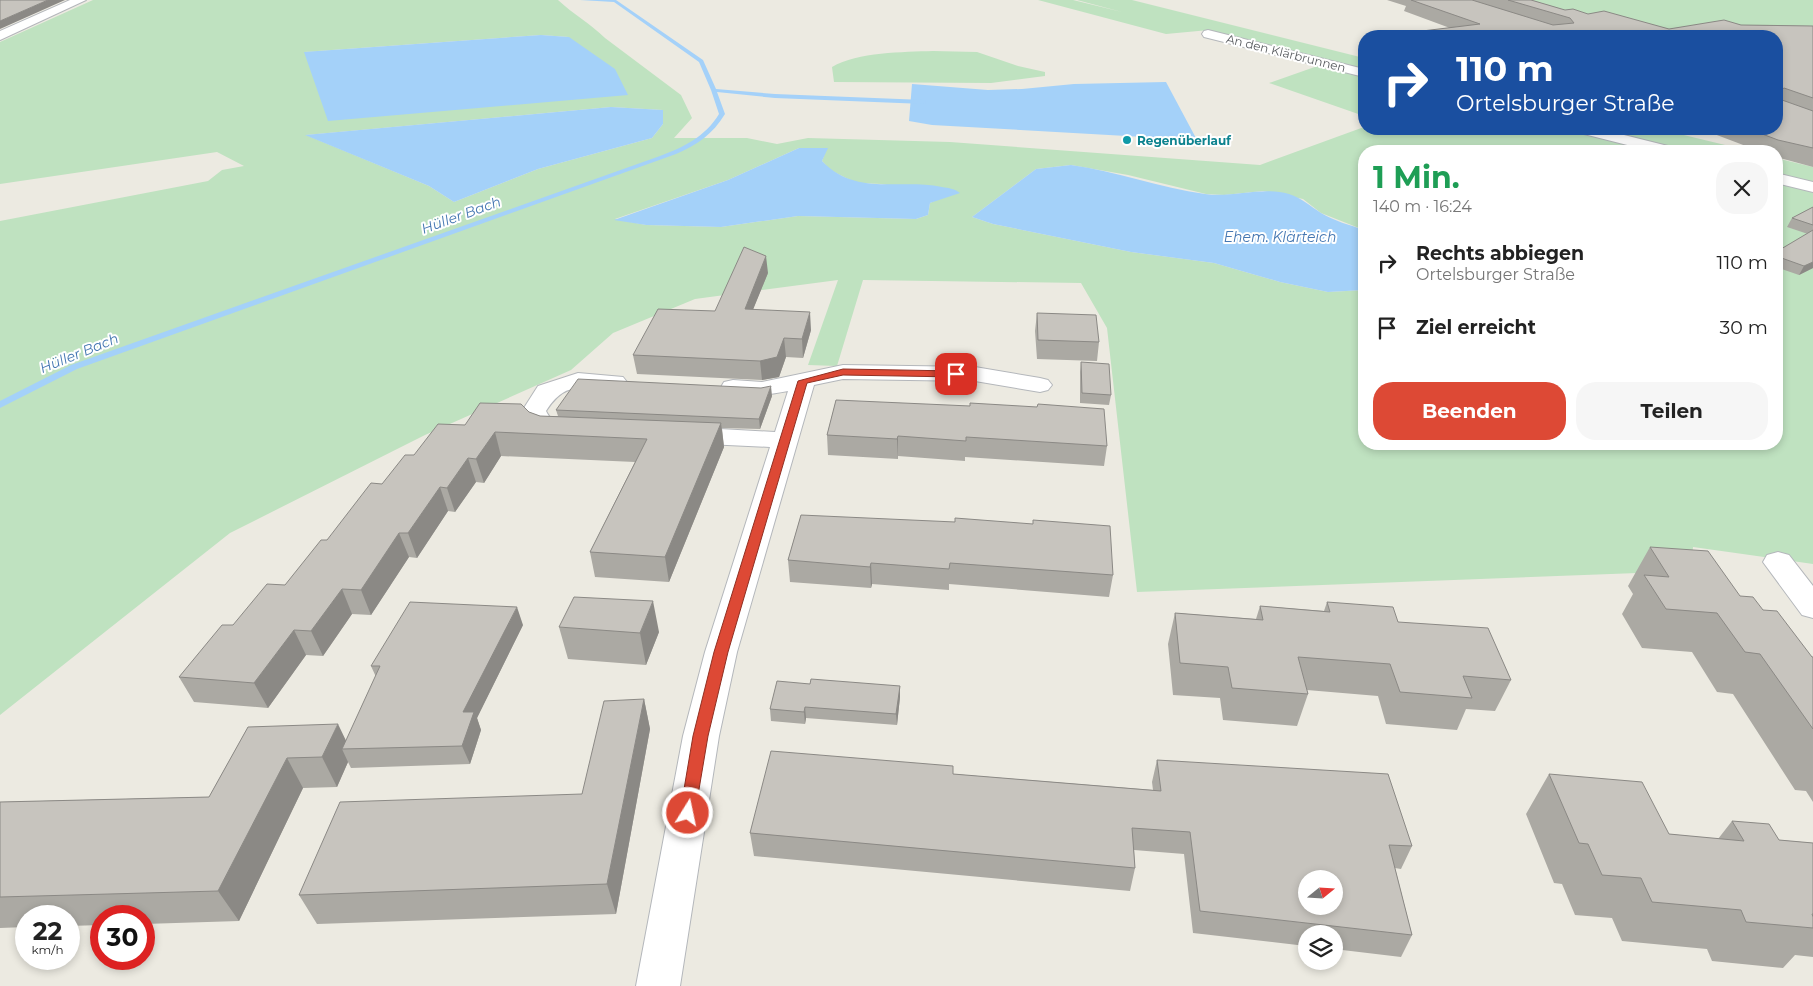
<!DOCTYPE html>
<html lang="de">
<meta charset="utf-8">
<style>
:root{--surface:#fff;--page:#f6f6f6;--text:#222;--muted:#767676;--accent:#dd4935}
body{margin:0;font-family:Montserrat,sans-serif;background:var(--page);color:var(--text);height:100vh;display:flex;flex-direction:column;font-size:19px;white-space:nowrap}
*{box-sizing:border-box;margin:0}
p{font-size:16px;color:var(--muted)}
.icon{flex:none;width:28px;height:28px;fill:none;stroke:currentColor;stroke-width:2;stroke-linecap:round;stroke-linejoin:round}
.map{position:relative;flex:1;overflow:hidden}
.sheet{position:absolute;left:1358px;top:145px;width:425px;height:305px;display:flex;flex-direction:column;background:var(--surface);border-radius:20px;box-shadow:0 2px 8px #0003}
.sheet>*{flex:none}
.banner{position:absolute;left:1358px;top:30px;width:425px;height:105px;border-radius:20px;box-shadow:0 2px 8px #0003;background:#1a4fa0;color:#fff;overflow:hidden}
.needle{width:32px;rotate:72deg}
.controls{position:absolute;left:1298px;top:870px;display:grid;gap:10px}
.controls a{display:grid;place-items:center;width:45px;height:45px;border-radius:50%;background:var(--surface);box-shadow:0 2px 8px #0003;font-size:25px}
.speed{position:absolute;left:15px;top:905px;display:flex;gap:10px;font-size:25px;font-weight:700;text-align:center}
.speed>*{display:grid;place-content:center;width:65px;height:65px;border-radius:50%;background:var(--surface);box-shadow:0 2px 8px #0003;line-height:1}
.speed small{font-size:12px;font-weight:400}
.speed .limit{border:8px solid #d22;background:#fff;color:#111}
.pin{position:absolute;display:grid;place-items:center;width:42px;height:42px;color:#fff;margin:-21px;border-radius:10px;box-shadow:0 2px 8px #0006}
.me{position:absolute;width:55px;margin:-28px;rotate:10deg;stroke-linejoin:round;filter:drop-shadow(0 0 4px #0008)}
.turn{display:flex;align-items:center;gap:18px;height:105px;padding:0 15px;font-size:22px}
.turn .icon{width:65px;height:65px;stroke-width:2.5}
.turn b{display:block;font-size:35px;line-height:42px}
.round{display:grid;place-items:center;flex:none;width:52px;height:52px;border-radius:20px;background:var(--page)}
.summary{display:flex;align-items:center;justify-content:space-between;height:85px;padding:0 15px}
h1{font-size:30px;font-weight:700;line-height:38px;color:#1e9e55}
.primary-button{display:flex;gap:10px;margin-top:auto;padding:10px 15px}
.primary-button a{flex:1;height:58px;border-radius:20px;background:var(--accent);color:#fff;font-size:20px;font-weight:700;line-height:58px;text-align:center}
.primary-button a+a{background:var(--page);color:var(--text)}
ul{padding:0;list-style:none}
li{display:flex;align-items:center;gap:15px;height:65px;padding:0 15px}
li div{flex:1}
li b{display:block;font-size:19px}
li em{font-style:normal}
.map>svg:first-child{display:block}
.green{fill:#bfe2c0;fill-rule:evenodd}
.water{fill:#a4d1f9}
.lines{fill:none;stroke-linecap:round;stroke-linejoin:round}
.stream{fill:#a4d1f9;fill-rule:evenodd}
.street-casing{stroke:#b4b7bb;stroke-width:2}
.street{fill:#fff;fill-rule:evenodd}
.wall{fill:#aba9a3}
.shaded-wall{fill:#8b8985}
.building{fill:#c7c4be;stroke:#8b8985;fill-rule:evenodd}
.route{fill:#dd4935;stroke:#902f22}
.culture-dot{fill:#0f9aa8;stroke:#fff;stroke-width:2}
.labels{text-anchor:middle;dominant-baseline:central;stroke-width:4;stroke-linejoin:round;paint-order:stroke}
.far-street-label{font-size:12px;fill:#5a5d61;stroke:#fff}
.far-culture-label{font-size:12px;font-weight:bold;fill:#0d838f;stroke:#fff;text-anchor:start}
.far-water-label{font-size:14px;font-style:italic;fill:#4577b2;stroke:#fff}
</style>
<div class="map">
<svg width="1813" height="986" viewBox="0 0 1813 986">
<rect width="100%" height="100%" fill="#eceae1"/>
<path class="green" d="M93,0H558C573,14 591,24 605,38L681,95L692,118L674,138H747L777,144L808,138L950,142L1260,165L1364,127L1659,129L1750,151H1364V230L1321,213L1303,199L1263,191L1224,195L1206,194L1128,175L1071,165L1036,169L972,217L993,224L1131,252L1214,263L1280,282L1328,292L1364,290V444H1776V158L1813,167V564L1693,547L1691,571L1137,592L1107,328L1081,283L863,280L837,366L808,365L838,280L695,299L613,333L571,370L425,435L230,533L0,715V221L208,181L222,170L244,166L217,152L0,184V42ZM541,35L569,37L304,52ZM611,107L663,110V124L652,138L538,169L454,202L429,186L306,135ZM799,148H827L822,161L830,170L856,183L882,184L943,197L930,203L928,215L916,219L798,216L721,227L646,225L615,219L728,180Z
M1038,0H1073L1122,12L1077,0H1132L1364,58V70L1209,30L1166,34Z
M1461,0H1813V44L1776,36H1633Z
M933,51L977,52L1018,66L1045,72V76L991,83L834,82L832,67C858,52 903,52 933,51Z
M1326,63L1364,73V116L1269,83Z"/>
<path class="water" d="M541,35L569,37L615,69L628,95L328,121L304,52Z
M1166,82L1197,140L932,125L909,121L912,84L988,90L1022,89L1074,84Z
M611,107L663,110V124L652,138L538,169L454,202L429,186L305,135Z
M799,148H828L822,161C856,197 900,178 942,187C949,188 955,189 960,193L930,203L928,215L916,219L798,216L721,227L646,225L614,220L728,180Z
M1071,165C1116,171 1160,188 1205,194C1233,198 1261,186 1289,194C1302,198 1310,206 1321,213C1334,221 1350,225 1364,230V290L1328,292L1280,282L1214,263L1131,252L993,224L972,217L1036,169Z"/>
<g class="lines">
<path class="stream" d="M580,0H616L703,60L716,89L775,94L924,100L927,102L924,104L775,98L717,92L725,114C713,134 697,145 676,154L77,369L0,408V401L71,365L660,156C684,147 705,137 719,114L711,90L699,62L614,2Z"/>
<g class="street-casing">
<path id="street" d="M70,0H86L0,40V31Z
M1208,30L1364,69V77L1204,37L1202,34L1204,31Z
M1574,129H1600L1676,148L1678,151H1651L1576,132Z
M1776,173L1813,182V192L1776,183Z
M843,365L975,367L1040,378L1048,380L1052,385L1048,390L1040,392L975,381L843,379L814,385L737,652L719,736L680,986H636L683,736L705,652L770,447L685,443L676,440L672,435L676,430L685,427L775,432L788,391C766,395 746,398 724,392L721,387L724,382L733,380L762,382Z
M578,373L623,377L627,382L623,387C590,395 570,373 546,411C552,424 560,421 573,425L577,430L573,435L553,437L533,430L522,411L538,386Z
M1778,552L1789,555L1813,586V618L1802,615L1763,562L1767,555Z"/>
</g>
<use href="#street" class="street"/>
</g>
<path class="wall" d="M1387,0H1531L1565,10L1669,29L1741,25L1813,26V167L1776,157V151H1759L1701,129H1776V36H1412L1414,32L1450,28L1404,11L1406,6Z
M1813,207V268L1799,275L1776,267V252L1808,234L1787,227L1792,218Z
M768,273L753,309L811,330L803,358L786,357L779,377L762,380L637,374L633,355L715,311Z
M1037,313L1099,342L1097,361L1037,359L1035,331Z
M1081,362L1111,395L1109,405L1080,403V372Z
M772,396L760,429L722,428L724,447L669,582L595,577L590,552L635,462L501,456L484,483L476,482L455,512L448,511L417,558L409,557L371,615L352,614L323,656L306,655L268,708L194,702L179,677L233,625L285,585L327,540L382,484L414,455L465,425L529,412L540,416H558L556,410Z
M836,400L1107,446L1104,466L965,457V461L898,456V459L828,455L827,435Z
M801,515L1113,575L1109,597L949,584V590L872,584L871,588L790,582L788,560Z
M1650,547L1740,596L1763,610L1812,657H1813V802L1806,791L1795,790L1733,694L1717,692L1692,652L1642,648L1622,614L1633,594L1628,586Z
M1327,602L1398,622L1511,680L1495,711L1466,709L1457,730L1386,724L1378,696L1307,690L1308,694L1297,726L1223,720L1220,698L1173,695L1168,644L1175,613L1256,619L1260,606L1324,611Z
M523,625L477,718L481,730L470,764L351,768L348,762L337,787L303,788L239,921L144,924V916H101V925L69,926V916H26V927L0,928V802L209,797L248,727L346,741L376,677L371,666Z
M559,627L659,632L646,665L568,659Z
M810,684L900,686V697L897,725L806,718L805,724L771,721L770,709Z
M644,699L650,729L616,914L317,924L299,895L582,794Z
M1157,760L1412,846L1401,869L1395,868L1412,935L1401,957L1334,949V934H1306V946L1193,933L1184,854L1134,850L1135,868L1130,891L754,856L750,833L953,774L1153,790L1152,782Z
M1549,774L1669,834L1718,839L1732,821L1779,840L1813,843V957L1795,955L1783,968L1712,961L1707,949L1622,941L1612,918L1575,915L1562,884L1554,883L1526,814Z"/>
<path class="shaded-wall" d="M48,0H65L0,29V21Z
M766,256L768,273L746,327L745,309Z
M1813,262V268L1799,275L1804,266Z
M810,312L811,330L803,358L802,339Z
M784,338L786,357L779,377L762,380L760,361Z
M771,386L772,396L760,429L759,419Z
M721,423L724,447L669,582L665,557Z
M495,432L501,456L484,483L476,459Z
M898,436V459L897,439Z
M468,458L476,482L455,512L447,488Z
M440,487L448,511L417,558L408,533Z
M399,533L409,557L371,615L361,590Z
M871,563L872,584L871,588L870,567Z
M342,589L352,614L323,656L311,631Z
M653,601L659,632L646,665L640,633Z
M517,607L523,625L477,718L481,730L470,764L462,746L463,712Z
M294,630L306,655L268,708L254,683Z
M900,686V697L897,725L896,714Z
M644,699L650,729L616,914L607,884Z
M805,707L806,718L805,724L804,712Z
M338,724L350,749H342L348,762L337,787L322,757Z
M287,758L303,788L239,921L218,891Z"/>
<path class="building" d="M0,0H48L0,21Z
M1411,0H1472L1553,25L1574,23L1570,18L1508,0H1531L1565,10L1573,9L1588,14L1604,11L1669,29L1724,20L1741,25L1813,26V98L1784,88L1781,90L1782,100L1813,111V148L1778,140L1749,129H1776V36H1424L1414,32L1480,24Z
M1813,207V225L1792,218Z
M1813,230V262L1804,266L1776,256V252Z
M744,247L766,256L745,309L810,312L802,339L784,338L777,357L760,361L633,355L658,309L715,311Z
M1037,313L1096,315L1099,342L1038,340Z
M1081,362L1109,364L1111,395L1082,393Z
M578,379L761,388L771,386L759,419L556,410Z
M836,400L970,406V403L1037,407L1038,404L1104,409L1107,446L966,437V441L898,436L897,439L827,435Z
M480,403L521,404L529,412L540,416L721,423L665,557L590,552L647,439L495,432L476,459L468,458L447,488L440,487L408,533H399L361,590L342,589L311,631L294,630L254,683L179,677L222,625H233L267,584L285,585L321,540H327L371,483L382,484L405,455H414L438,424L465,425Z
M801,515L955,522V518L1033,524V520L1110,526L1113,575L950,563L949,569L871,563L870,567L788,560Z
M1650,547L1708,551L1740,596L1753,597L1763,610L1777,611L1812,657H1813V729L1760,654L1745,652L1717,613L1666,609L1644,575L1669,577Z
M574,597L653,601L640,633L559,627Z
M410,602L517,607L463,712H474L462,746L342,749L380,666H371Z
M1327,602L1393,607L1398,622L1488,628L1511,680L1463,676L1472,698L1400,692L1390,664L1298,657L1308,694L1232,688L1228,667L1180,663L1175,613L1263,620L1260,606L1330,612Z
M811,679L900,686L896,714L805,707L804,712L770,709L777,681L810,684Z
M644,699L607,884L299,895L340,802L582,794L604,701Z
M338,724L322,757L287,758L218,891L0,897V802L209,797L248,727Z
M771,751L953,766V774L1161,791L1157,760L1388,774L1412,846L1389,845L1412,935L1200,911L1190,832L1132,828L1135,868L750,833ZM1306,879H1334V906H1306Z
M1549,774L1642,782L1669,834L1744,841L1732,821L1769,824L1779,840L1813,843V914H1812L1813,917V928L1746,922L1741,910L1652,902L1641,878L1602,875L1588,844L1579,843Z"/>
<path class="route" d="M843,369L956,371L961,374L956,377L843,375L807,383L728,652L708,736L695,813L693,818L688,820L682,818L680,813L693,736L714,652L798,381Z"/>
<circle class="culture-dot" cx="1127" cy="140" r="5"/>
<g class="labels">
<g class="far-street-label">
<text transform="translate(1286 53) rotate(14)">An den Klärbrunnen</text>
</g>
<g class="far-culture-label">
<text x="1137" y="140">Regenüberlauf</text>
</g>
<g class="far-water-label">
<text transform="translate(461 215) rotate(-20)">Hüller Bach</text>
<text x="1280" y="237">Ehem. Klärteich</text>
<text transform="translate(79 353) rotate(-22)">Hüller Bach</text>
</g>
</g>
</svg>
<div class="controls">
<a><svg class="needle" viewBox="-14 -14 28 28"><path d="M0-13l5 13h-10z" fill="#e53935"/><path d="M0 13l5-13h-10z" fill="#767676"/></svg></a>
<a><svg class="icon" aria-label="layers" viewBox="0 0 24 24"><path d="M12 4l9 5-9 5-9-5zM3 14l9 5 9-5"/></svg></a>
</div>
<div class="speed"><div>22<small>km/h</small></div><div class="limit">30</div></div>
<div class="pin" style="left:956px;top:374px;background:#d93025"><svg class="icon" aria-label="arrive" viewBox="0 0 24 24"><path d="M6 21V4h12l-3 4 3 4H6"/></svg></div>
<svg class="me" style="left:688px;top:813px" viewBox="-20 -20 40 40"><circle r="17" fill="#dd4935" stroke="#fff" stroke-width="3"/><path d="M0-11L8 9 0 5-8 9z" fill="#fff"/></svg>
<div class="banner">
<div class="turn"><svg class="icon" aria-label="right" viewBox="0 0 24 24"><path d="M7 20v-9h11M14 6l5 5-5 5"/></svg><div><b>110 m</b>Ortelsburger Straße</div></div>
</div>
<section class="sheet">
<div class="summary"><div><h1>1 Min.</h1><p>140 m · 16:24</p></div><a class="round"><svg class="icon" aria-label="close" viewBox="0 0 24 24"><path d="M6 6l12 12M18 6L6 18"/></svg></a></div>
<ul>
<li><svg class="icon" aria-label="right" viewBox="0 0 24 24"><path d="M7 20v-9h11M14 6l5 5-5 5"/></svg><div><b>Rechts abbiegen</b><p>Ortelsburger Straße</p></div><em>110 m</em></li>
<li><svg class="icon" aria-label="arrive" viewBox="0 0 24 24"><path d="M6 21V4h12l-3 4 3 4H6"/></svg><div><b>Ziel erreicht</b></div><em>30 m</em></li>
</ul>
<div class="primary-button"><a>Beenden</a><a>Teilen</a></div>
</section>
</div>
